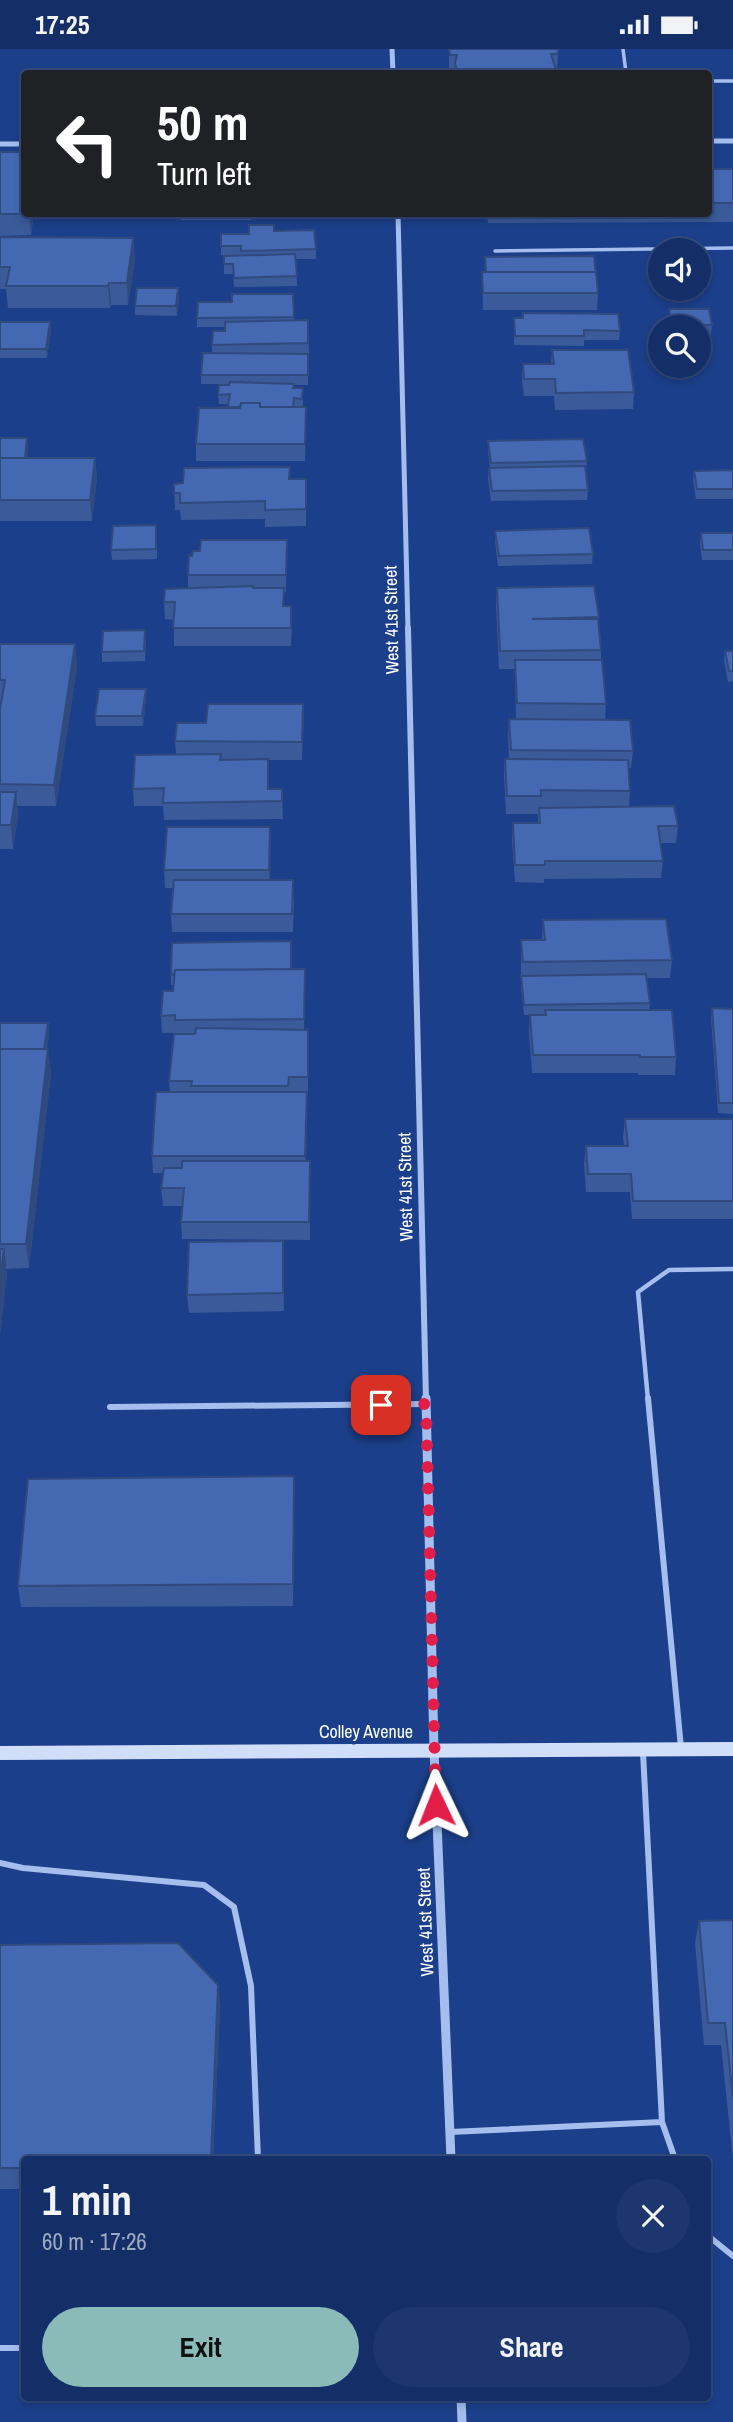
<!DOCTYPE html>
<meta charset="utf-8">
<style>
:root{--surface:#142f68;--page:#1d376e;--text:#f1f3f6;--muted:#9da9c0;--line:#334a7c;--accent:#8bbbb9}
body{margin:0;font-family:"Archivo Narrow",sans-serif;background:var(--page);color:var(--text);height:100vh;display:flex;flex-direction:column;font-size:26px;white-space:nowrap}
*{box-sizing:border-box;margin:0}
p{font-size:23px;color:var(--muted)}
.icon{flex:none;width:38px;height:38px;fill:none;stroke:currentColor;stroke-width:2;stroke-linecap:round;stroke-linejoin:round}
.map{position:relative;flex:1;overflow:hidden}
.drawer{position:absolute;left:21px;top:2107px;width:690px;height:245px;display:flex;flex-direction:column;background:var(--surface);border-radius:7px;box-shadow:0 4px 10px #0003,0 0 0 2px var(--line)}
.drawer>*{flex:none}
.top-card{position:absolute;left:21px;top:21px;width:691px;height:147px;border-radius:7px;box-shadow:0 4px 10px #0003,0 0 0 2px var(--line);background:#202124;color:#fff;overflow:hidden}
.tools{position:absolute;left:648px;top:189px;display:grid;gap:14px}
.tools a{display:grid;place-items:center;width:63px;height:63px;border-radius:50%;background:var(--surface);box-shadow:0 4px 10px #0003,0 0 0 2px var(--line);font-size:35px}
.pin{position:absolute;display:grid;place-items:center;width:60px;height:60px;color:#fff;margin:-30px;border-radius:14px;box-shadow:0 4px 10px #0006}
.me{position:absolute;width:77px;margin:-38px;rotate:358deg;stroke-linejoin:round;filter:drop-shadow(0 0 5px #0008)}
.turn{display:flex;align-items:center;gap:24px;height:147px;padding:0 21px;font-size:32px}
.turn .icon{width:91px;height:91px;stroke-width:2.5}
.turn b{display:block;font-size:49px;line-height:60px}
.round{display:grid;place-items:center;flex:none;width:74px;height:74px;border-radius:37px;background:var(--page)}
.head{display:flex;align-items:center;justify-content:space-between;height:119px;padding:0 21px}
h1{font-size:42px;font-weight:700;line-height:52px}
.action{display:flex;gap:14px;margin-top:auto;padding:14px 21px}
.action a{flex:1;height:80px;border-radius:42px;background:var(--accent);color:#111;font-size:28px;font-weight:700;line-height:80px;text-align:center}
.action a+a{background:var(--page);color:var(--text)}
.status{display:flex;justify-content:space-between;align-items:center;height:49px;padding:0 35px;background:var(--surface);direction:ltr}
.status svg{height:19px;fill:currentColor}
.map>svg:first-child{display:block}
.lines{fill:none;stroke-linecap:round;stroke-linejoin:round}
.service-far2{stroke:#a5beed;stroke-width:3.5}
.service-far1{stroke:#a5beed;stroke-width:4.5}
.service{stroke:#a5beed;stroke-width:6}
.minor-far2{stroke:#a5beed;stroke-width:5}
.minor-far1{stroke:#a5beed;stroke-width:6}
.minor{stroke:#a5beed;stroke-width:9}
.secondary{fill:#d1def9;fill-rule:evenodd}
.wall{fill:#3a5a99}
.shaded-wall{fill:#304a7d}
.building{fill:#4469b2;stroke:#304a7d;stroke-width:2}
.route{stroke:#e11d48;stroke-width:12;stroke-dasharray:0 21.6}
.labels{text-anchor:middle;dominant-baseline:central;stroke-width:7;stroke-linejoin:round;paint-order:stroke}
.street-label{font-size:18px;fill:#fff;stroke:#1b3f8a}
</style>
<div class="status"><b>17:25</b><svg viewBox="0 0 49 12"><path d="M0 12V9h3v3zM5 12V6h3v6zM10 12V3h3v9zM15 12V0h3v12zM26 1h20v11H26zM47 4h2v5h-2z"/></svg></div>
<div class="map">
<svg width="733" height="2373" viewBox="0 0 733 2373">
<rect width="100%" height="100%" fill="#1b3f8a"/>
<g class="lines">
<path class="service-far2" d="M623,0L626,24
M709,32H733
M495,202L733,199"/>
<path class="service-far1" d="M648,1351L638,1243L669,1221L733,1220"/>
<path class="service" d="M648,1349L681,1699
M110,1358L426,1355
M0,1814L23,1819L204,1836L234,1858L251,1937L258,2110
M662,2073L675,2110
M450,2083L662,2073L643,1703
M707,2186L733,2207
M0,2299H24"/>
<path class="minor-far2" d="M392,0L393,24
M709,92H733
M0,95H24
M398,164L408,581"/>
<path class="minor-far1" d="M408,579L426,1351"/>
<path class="minor" d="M426,1349L434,1701L451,2110
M461,2348L462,2373"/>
<path class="secondary" d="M733,1693V1707L0,1711V1697Z"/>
</g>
<path class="wall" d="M448,0H558L557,24H449V1Z
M0,103L34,164L31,186L0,187Z
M709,120H733V173L488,174L487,164H709Z
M181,164H251V171H181Z
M274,182L316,200V210H296L297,237L234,238L233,225H224V207L241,206H221V197L249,185Z
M0,188L133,189L135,211L128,256H111L110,259H8L6,240H0Z
M485,208L596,229L598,244L597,261H483L482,223H485Z
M293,245L294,272L308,271L309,304L253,305H308V336H294V339L303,349V358L306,374L305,412H196V395L228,359V355H219L218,346L230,335H201V326L212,304V296L225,282V278H197V269L232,253Z
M179,248L177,267L135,266V257Z
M669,260L712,276L711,286H698V278H670L669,269Z
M514,269L620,282L619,291H584V297L514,296Z
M0,273H50L51,282L47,309H0Z
M552,301L634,343L633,360L555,361L554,347H524L522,331L523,315H551Z
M0,389L28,398L27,409H95L97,430L92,472H0Z
M488,392L587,412L586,422H585L588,441L587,451L491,452L488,429L489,419H490L488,402Z
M733,421V450H696L693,431L694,422Z
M290,430H306V477L265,478V470L181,471L180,461H175L174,435Z
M495,482L593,505L592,515L498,517L495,492Z
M701,484H733V511H702L700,494Z
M157,486V510L112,511L111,501Z
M287,491L286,543H284V557L292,575L291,597H174V571L165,570L164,553L188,539V526L192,507L200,502Z
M497,539L599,568V578L601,601V611L606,655L605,671L633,702L631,719H628L630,742L629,758L678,777L676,794H660L663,812L661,829L544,830V834L515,833L512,791L513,774H538V765H506L504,727L505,710H509L508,688L509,670H516L515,620H499L496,557Z
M146,591L145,612L102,613V603Z
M0,595H75L77,617L56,757H17L18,767L13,800H0V660L1,653H0Z
M725,602H733V632L728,633L724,612Z
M146,650L143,677H96L95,667Z
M303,655L302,711H268L269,740H282L283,770L164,771L163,757H134L133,740L176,705L175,692L206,674Z
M270,778V831L294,849L293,883H172L171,865L173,839H165L164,821Z
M543,871L672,911L670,929H646L650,954L649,961L676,1008L675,1026H638V1024H532L529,984L530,966H524L521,938V891H542Z
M291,920L305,938L304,981H308V1046H307L306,1112H310V1191L182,1190L181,1173L183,1157H163L161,1139L163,1124H153L152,1107L170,1043L169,1032L175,984H162L161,967L173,942L174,936H171V926Z
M712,959L733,960V1065L718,1064L711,969Z
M0,974H48L49,984L47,1000L51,1024L29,1219L6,1220L7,1224L0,1286Z
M625,1070H733V1170H632L630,1143H586L584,1115L586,1097H624L623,1088Z
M283,1192L284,1262L189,1264L187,1246Z
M294,1427L293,1557L21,1558L18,1537Z
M733,1871V2111L721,1996H704L695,1894L699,1872Z
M0,1896L218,1936L220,1958L213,2110H24V2140H0Z"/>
<path class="shaded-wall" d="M29,164H34L31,186Z
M133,189L135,211L128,256L127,234Z
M109,234L111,256L110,259L108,237Z
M178,239L179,248L177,267L176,257Z
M50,273L51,282L47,309L46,300Z
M27,389L28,398L26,426L25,417Z
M95,409L97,430L92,472L90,451Z
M75,595L77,617L56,757L54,736Z
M146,640V650L143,677L142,667Z
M303,655L304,673L302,711V693Z
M16,743L18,767L13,800L11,776Z
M270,778L271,795L270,839L269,821Z
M48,974L49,984L45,1015L44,1005Z
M48,1000L51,1024L29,1219L26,1195Z
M307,1043V1061L306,1125L305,1107Z
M4,1200L7,1224L0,1286V1231Z
M218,1936L220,1958L213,2110H211Z"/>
<path class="building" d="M449,0H558V5H551L556,21H553V24H457L455,14L457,6H450Z
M0,103H24V164L29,165H0Z
M709,120H733V154H709Z
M249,176H274V182L314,181L316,200L241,202V197H221V185H249Z
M0,188L133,189L127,234H109L108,237H6L10,218H0Z
M295,205L297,227L234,229L233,215H224V207Z
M594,207L596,226V223H486L485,208Z
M482,223H596L598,244H483Z
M137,239H178L176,257H135Z
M232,245H293L294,268L197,269L198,253H232Z
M669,260H709L712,276H672Z
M523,264L618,265L620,282L584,281V287H515L514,269H523Z
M308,271V294L212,296L213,282H225V273Z
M0,273H50L46,300H0Z
M552,301H628L634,343L556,344L555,330H524L523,315H554Z
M203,304L308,305V326H201Z
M230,333L294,335L293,339H303L302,350L294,349L293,358H260V354H241L240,358H228L230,345L218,346L219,336H229Z
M241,354H260V358H306L305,395H196L199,359H240Z
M0,389H27L25,409H0Z
M583,390L587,412L491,414L488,392Z
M0,409H95L90,451H0Z
M585,417L588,441L492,442L489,419Z
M290,418L289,430H306V460L265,461V452L180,454V444H174V435L183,434L184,419Z
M733,421V440H697L694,422Z
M156,476V500L111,501L113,477Z
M589,479L593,505L499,507L495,482Z
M701,484H733V501H703Z
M201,491H287L286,526H188L189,506L192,507L193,502H200Z
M253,537V539H284L283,557H291V579H173L175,553H164L165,540Z
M594,537L599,568L532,570H598L601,601L500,602L497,539Z
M145,581L144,602L102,603L103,582Z
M0,595H75L54,736L0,735V660L5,631H0Z
M725,602H733V622H729Z
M515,611H602L606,655L517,654Z
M99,640H146L142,667H95Z
M208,655H303L302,693L175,692L177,674H206Z
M509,670L630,671L633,702L511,701Z
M221,705L220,711L268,710V740H282V752L163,754L164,739L133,740L135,706Z
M505,710L628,711L630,742L541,741V747H507Z
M0,743H16L11,776H0Z
M674,757L678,777H658L663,812H545V816H515L513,774H540L539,759Z
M167,778H270L269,821H164Z
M174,831H293L292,865H171Z
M666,870L672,911L523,913L521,891H545L543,871Z
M291,892V920L175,921L174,925L171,926L172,894Z
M305,920L304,970L175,971V966L161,967L163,942H173L175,921Z
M646,925L650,954L524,956L521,927Z
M712,959L733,960V1054H719Z
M545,961H672L676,1008H640V1006H533L530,966H546Z
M0,974H48L44,1000H0Z
M196,979L308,981V1028H289L288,1037H191L192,1032H169L174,985H195Z
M0,1000H48L26,1195H0Z
M156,1043H307L305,1107H152Z
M625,1070H733V1152H633L631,1125H588L586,1097H628Z
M182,1112H310L309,1173H181L184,1139H161L164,1119H182Z
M283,1192V1244L187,1246L189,1193Z
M0,1200H4L0,1231Z
M294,1427L293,1535L18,1537L28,1430Z
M733,1871V2050L725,1974H708L699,1872Z
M178,1894L218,1936L211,2110H24V2119H0V1896Z"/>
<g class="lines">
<path class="route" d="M381,1356L426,1355L436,1756"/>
</g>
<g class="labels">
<g class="street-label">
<text transform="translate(391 571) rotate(-91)">West 41st Street</text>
<text transform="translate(405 1138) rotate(-91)">West 41st Street</text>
<text x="366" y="1682">Colley Avenue</text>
<text transform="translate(425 1873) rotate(-92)">West 41st Street</text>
</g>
</g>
</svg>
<div class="tools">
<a><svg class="icon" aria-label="sound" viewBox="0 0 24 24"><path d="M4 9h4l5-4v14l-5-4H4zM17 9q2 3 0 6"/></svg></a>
<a><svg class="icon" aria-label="search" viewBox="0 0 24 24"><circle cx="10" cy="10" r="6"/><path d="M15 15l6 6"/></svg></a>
</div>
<div class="pin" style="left:381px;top:1356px;background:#d93025"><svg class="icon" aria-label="arrive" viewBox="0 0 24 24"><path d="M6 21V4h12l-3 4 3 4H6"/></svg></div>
<svg class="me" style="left:436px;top:1756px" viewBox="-20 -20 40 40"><path d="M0-17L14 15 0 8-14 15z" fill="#e11d48" stroke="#fff" stroke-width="4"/></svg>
<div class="top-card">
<div class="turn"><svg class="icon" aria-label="left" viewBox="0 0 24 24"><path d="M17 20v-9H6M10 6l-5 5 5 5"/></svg><div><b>50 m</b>Turn left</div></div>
</div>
<section class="drawer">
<div class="head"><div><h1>1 min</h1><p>60 m · 17:26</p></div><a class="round"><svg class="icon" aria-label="close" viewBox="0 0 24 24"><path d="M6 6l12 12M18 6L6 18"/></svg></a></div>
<div class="action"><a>Exit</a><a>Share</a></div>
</section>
</div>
